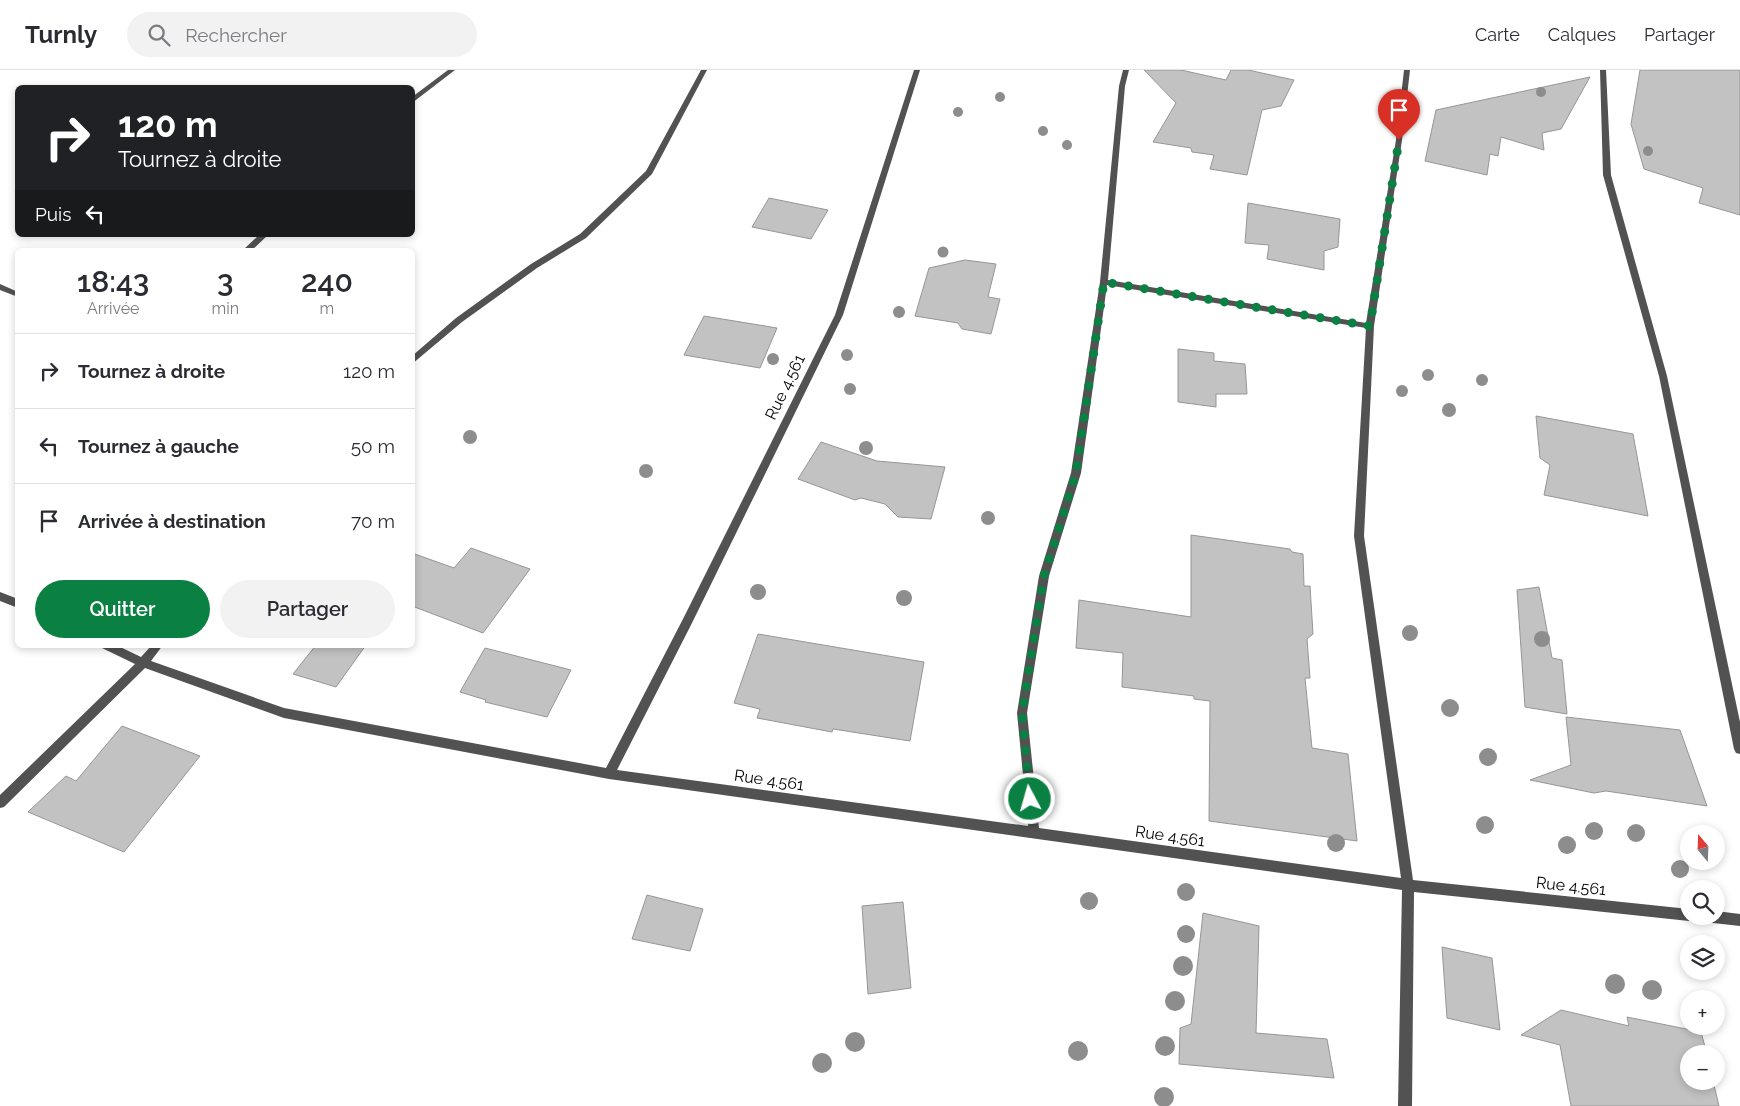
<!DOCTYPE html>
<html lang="fr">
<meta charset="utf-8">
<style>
:root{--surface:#fff;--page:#f2f2f3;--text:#2b2b33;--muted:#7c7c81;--line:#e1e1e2;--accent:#0b8043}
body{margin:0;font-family:Raleway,sans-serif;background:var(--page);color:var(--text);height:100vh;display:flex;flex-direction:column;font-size:19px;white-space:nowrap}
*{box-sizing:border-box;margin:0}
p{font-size:16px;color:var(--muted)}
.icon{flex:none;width:28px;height:28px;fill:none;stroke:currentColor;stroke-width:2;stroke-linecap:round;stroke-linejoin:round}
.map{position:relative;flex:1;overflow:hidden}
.side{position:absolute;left:15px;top:178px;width:400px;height:400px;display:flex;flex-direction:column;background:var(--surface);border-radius:8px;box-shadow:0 2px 8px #0003}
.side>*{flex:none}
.top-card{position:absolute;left:15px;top:15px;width:400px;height:152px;border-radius:8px;box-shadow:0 2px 8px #0003;background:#202124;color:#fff;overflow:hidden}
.needle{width:32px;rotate:341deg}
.tools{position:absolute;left:1680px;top:755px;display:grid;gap:10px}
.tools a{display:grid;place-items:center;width:45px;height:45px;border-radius:50%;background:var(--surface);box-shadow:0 2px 8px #0003;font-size:25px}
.pin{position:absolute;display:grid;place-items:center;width:42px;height:42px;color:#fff;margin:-51px -21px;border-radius:50% 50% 50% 0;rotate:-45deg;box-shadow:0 0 5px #0007}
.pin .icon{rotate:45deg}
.me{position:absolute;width:55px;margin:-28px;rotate:354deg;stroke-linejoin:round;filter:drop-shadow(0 0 4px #0008)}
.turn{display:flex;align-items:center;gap:18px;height:105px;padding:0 20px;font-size:22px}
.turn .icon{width:65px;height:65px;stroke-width:2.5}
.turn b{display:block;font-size:35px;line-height:42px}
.then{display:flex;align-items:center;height:48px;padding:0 20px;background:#0003;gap:10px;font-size:19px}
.eta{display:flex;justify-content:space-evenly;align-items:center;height:85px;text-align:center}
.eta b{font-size:30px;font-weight:600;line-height:35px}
.primary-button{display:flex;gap:10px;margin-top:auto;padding:10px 20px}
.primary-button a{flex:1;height:58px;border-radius:30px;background:var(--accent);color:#fff;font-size:20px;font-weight:600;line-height:58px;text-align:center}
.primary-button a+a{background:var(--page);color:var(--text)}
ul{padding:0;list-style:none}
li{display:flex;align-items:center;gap:15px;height:75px;padding:0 20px;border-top:1px solid var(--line)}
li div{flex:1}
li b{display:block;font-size:19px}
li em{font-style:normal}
header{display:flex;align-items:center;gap:30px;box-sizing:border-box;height:70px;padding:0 25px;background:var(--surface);border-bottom:1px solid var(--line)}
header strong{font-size:24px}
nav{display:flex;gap:28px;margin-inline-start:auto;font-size:18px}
.search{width:350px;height:45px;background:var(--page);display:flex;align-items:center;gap:12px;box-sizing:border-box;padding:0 18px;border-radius:28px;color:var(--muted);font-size:19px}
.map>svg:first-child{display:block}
.building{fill:#c2c2c2;stroke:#969696}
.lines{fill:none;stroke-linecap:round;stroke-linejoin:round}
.minor{fill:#525252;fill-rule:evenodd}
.tree{fill:#8d8d8d}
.route{stroke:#0b8043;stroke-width:9;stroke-dasharray:0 16.2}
.labels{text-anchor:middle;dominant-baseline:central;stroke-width:4.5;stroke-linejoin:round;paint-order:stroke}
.street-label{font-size:16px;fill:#000;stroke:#fff}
</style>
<header>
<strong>Turnly</strong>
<div class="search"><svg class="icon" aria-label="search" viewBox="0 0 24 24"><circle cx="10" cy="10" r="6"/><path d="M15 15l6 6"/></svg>Rechercher</div>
<nav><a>Carte</a><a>Calques</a><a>Partager</a></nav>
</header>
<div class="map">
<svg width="1740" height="1036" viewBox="0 0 1740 1036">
<rect width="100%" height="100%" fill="#fff"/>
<path class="building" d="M1144,0H1181L1226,10L1231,0H1248L1294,10L1281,36L1262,40L1247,105L1210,99L1214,85L1192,82L1191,78L1153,72L1176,33Z
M1640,0H1740V145L1699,133L1703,118L1644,99L1631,54Z
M1590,7L1561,59L1542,63L1544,80L1501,67L1498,86L1490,84L1487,105L1425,91L1436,40Z
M769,128L828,140L811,169L752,157Z
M1248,133L1340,149L1338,177L1324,181V200L1267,189L1269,175L1245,173Z
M965,190L996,194L988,227L1000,229L991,264L962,259L958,253L915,246L929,198Z
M704,246L777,258L760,298L684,285Z
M1178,279L1214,283V291L1245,294L1247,324H1216V337L1178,332Z
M1536,346L1633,364L1648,446L1544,425L1550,395L1540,388Z
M821,372L877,391L945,397L931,449L898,447L885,434L861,428L855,430L798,409Z
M1191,465L1290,479L1292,482L1303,484L1304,516H1310L1313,564L1307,569L1310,608H1305L1312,678L1348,684L1357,771L1209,751L1210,631L1194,629V626L1122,617L1123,583L1076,578L1079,530L1191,547Z
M471,478L530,499L483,563L412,536V483L454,498Z
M1539,517L1552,588L1562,590L1567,644L1525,637L1517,520Z
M758,564L924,592L910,671L833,659L832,662L757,648L760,639L734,633Z
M316,575H366L336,617L293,604Z
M485,578L571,600L547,647L485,632L486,630L460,622Z
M1566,647L1680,660L1707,736L1606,721L1594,723L1530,710L1571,695Z
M122,656L200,686L124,782L28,742L66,706L76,711Z
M647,825L703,839L690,881L632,869Z
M903,832L911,918L868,924L862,836Z
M1203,843L1259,856L1256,963L1327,969L1334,1008L1179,994L1180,958L1191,954Z
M1442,877L1492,888L1500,960L1447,948Z
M1561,940L1629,956L1627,947L1701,962L1707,984H1689V1011H1713L1719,1036H1571L1560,975L1521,965Z"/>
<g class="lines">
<path class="minor" d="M448,0H455L412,33V27Z
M701,0H707L652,104L586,168L537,198L462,252L412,294V286L456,248L531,194L580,164L646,101Z
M914,0H920L843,245L692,553L617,700L1028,756L1017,643L1039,506L1071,403L1100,212L1119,16L1123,0H1129L1125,16L1108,210L1366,253L1396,70L1404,0H1410L1402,70L1374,256L1364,466L1413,810L1689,839V846H1695L1693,849L1689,851L1414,822L1412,1036H1398L1402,820L609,709L284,648L145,598L4,737L0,738V725L135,594L102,578L101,575H116L141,587L152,575H163L151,591L284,638L606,698L684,547L835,245ZM1107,215L1366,258L1354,466L1401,808L1039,758L1027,643L1049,506L1081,403Z
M1600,0H1606L1611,105L1667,306L1740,652V684L1736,683L1734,679L1659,306L1603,105Z
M259,165H268L252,180H243Z
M0,214L18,222V227L0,220Z
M0,522L18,529V538L0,531Z
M1716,841L1740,844V856L1704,852L1700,850L1698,846H1716Z"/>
</g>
<g class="tree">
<circle cx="1541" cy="22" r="5"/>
<circle cx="1000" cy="27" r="5"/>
<circle cx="958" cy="42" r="5"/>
<circle cx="1043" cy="61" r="5"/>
<circle cx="1067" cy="75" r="5"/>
<circle cx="1648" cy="81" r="5"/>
<circle cx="943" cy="182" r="5.5"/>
<circle cx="899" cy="242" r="6"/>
<circle cx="847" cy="285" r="6"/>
<circle cx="773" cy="289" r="6"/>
<circle cx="1428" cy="305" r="6"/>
<circle cx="1482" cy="310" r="6"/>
<circle cx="850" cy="319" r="6"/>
<circle cx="1402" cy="321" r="6"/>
<circle cx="1449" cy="340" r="7"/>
<circle cx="470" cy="367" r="7"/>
<circle cx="866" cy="378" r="7"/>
<circle cx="646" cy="401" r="7"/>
<circle cx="988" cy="448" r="7"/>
<circle cx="758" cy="522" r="8"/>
<circle cx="904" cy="528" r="8"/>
<circle cx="1410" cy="563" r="8"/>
<circle cx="1542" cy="569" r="8"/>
<circle cx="1450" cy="638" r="9"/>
<circle cx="1488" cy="687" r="9"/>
<circle cx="1485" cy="755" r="9"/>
<circle cx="1594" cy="761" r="9"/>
<circle cx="1636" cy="763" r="9"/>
<circle cx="1336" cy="773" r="9"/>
<circle cx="1567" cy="775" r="9"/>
<circle cx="1680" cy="799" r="9"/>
<circle cx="1186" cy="822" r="9"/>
<circle cx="1089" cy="831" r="9"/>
<circle cx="1186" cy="864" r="9"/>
<circle cx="1183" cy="896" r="10"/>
<circle cx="1615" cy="914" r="10"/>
<circle cx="1652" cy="920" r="10"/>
<circle cx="1175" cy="931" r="10"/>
<circle cx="855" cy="972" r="10"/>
<circle cx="1165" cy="976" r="10"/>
<circle cx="1078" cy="981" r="10"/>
<circle cx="822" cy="993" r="10"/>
<circle cx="1164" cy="1027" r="10"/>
</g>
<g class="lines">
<path class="route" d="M1030,729L1022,643L1044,506L1076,403L1104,212L1370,256L1399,70"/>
</g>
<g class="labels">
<g class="street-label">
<text transform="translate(785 317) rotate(-64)">Rue 4.561</text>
<text transform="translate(769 710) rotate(8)">Rue 4.561</text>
<text transform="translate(1170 766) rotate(8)">Rue 4.561</text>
<text transform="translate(1571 816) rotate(6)">Rue 4.561</text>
</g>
</g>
</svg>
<div class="tools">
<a><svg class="needle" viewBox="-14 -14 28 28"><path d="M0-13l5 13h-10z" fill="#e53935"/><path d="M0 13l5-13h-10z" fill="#7c7c81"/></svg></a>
<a><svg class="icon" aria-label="search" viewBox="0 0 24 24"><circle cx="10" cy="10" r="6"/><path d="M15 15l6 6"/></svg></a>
<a><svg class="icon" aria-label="layers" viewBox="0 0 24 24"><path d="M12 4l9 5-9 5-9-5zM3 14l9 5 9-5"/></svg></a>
<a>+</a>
<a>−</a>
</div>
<div class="pin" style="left:1399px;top:70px;background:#d93025"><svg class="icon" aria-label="arrive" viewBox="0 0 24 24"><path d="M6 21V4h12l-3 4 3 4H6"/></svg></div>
<svg class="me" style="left:1030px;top:729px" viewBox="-20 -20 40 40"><circle r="17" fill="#0b8043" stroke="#fff" stroke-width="3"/><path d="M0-11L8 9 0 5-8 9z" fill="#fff"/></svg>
<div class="top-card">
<div class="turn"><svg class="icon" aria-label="right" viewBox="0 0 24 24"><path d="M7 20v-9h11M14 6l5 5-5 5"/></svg><div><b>120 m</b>Tournez à droite</div></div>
<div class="then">Puis<svg class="icon" aria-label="left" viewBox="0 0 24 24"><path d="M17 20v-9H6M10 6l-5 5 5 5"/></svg></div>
</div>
<section class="side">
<div class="eta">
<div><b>18:43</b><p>Arrivée</p></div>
<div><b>3</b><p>min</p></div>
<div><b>240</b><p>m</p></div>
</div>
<ul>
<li><svg class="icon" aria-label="right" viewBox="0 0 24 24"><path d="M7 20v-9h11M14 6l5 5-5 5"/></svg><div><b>Tournez à droite</b></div><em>120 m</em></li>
<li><svg class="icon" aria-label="left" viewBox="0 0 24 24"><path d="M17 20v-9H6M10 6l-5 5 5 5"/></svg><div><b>Tournez à gauche</b></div><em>50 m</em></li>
<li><svg class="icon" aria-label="arrive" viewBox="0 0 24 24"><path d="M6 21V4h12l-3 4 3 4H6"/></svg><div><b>Arrivée à destination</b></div><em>70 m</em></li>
</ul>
<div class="primary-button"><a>Quitter</a><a>Partager</a></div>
</section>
</div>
